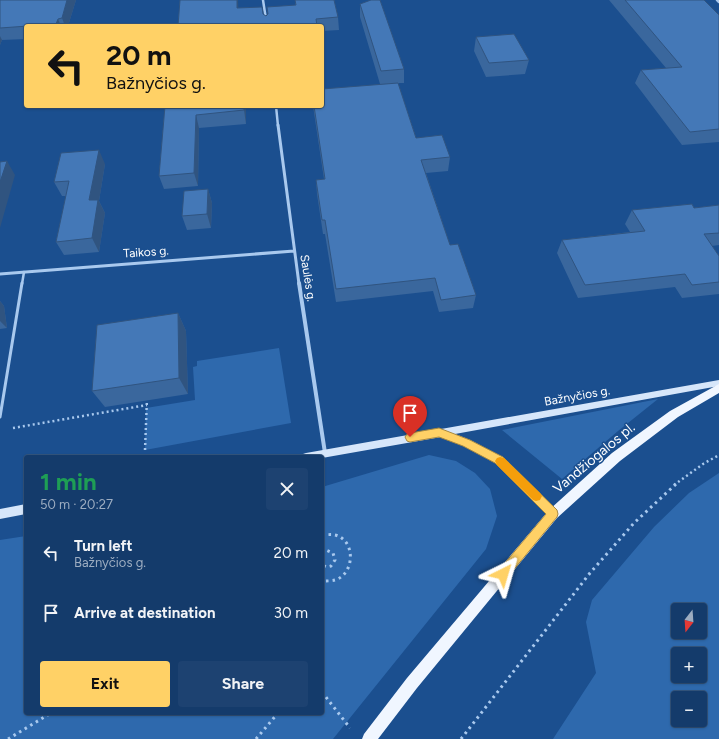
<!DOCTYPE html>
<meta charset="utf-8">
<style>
:root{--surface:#143b6b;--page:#1d4271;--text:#f1f3f6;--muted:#9dadc1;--line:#33557e;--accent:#ffd166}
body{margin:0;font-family:Figtree,sans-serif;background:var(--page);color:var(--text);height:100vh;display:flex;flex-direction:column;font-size:15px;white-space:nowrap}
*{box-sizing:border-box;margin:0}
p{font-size:13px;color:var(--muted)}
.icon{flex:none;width:22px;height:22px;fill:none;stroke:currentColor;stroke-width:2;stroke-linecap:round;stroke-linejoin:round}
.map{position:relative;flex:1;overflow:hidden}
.panel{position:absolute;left:24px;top:455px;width:300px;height:260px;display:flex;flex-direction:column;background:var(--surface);border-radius:4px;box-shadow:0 1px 3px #0004,0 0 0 1px var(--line)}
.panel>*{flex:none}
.guide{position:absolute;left:24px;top:24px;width:300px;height:84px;border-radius:4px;box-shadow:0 1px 3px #0004,0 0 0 1px var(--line);background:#ffd166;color:#111;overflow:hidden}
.needle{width:26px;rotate:197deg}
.controls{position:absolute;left:671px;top:603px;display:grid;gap:8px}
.controls a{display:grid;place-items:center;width:36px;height:36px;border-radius:4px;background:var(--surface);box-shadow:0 1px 3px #0004,0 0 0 1px var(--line);font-size:20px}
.pin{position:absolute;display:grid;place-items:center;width:34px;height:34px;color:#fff;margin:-41px -17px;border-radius:50% 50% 50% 0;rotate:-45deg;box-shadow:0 0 4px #0007}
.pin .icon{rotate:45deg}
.me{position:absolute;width:44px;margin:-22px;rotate:40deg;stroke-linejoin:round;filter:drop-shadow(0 0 3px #0008)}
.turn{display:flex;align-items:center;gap:14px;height:84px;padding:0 16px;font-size:18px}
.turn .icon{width:52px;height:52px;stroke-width:2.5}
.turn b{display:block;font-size:28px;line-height:34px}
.round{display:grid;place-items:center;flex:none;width:42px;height:42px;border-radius:4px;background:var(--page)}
.summary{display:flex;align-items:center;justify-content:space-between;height:68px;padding:0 16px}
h1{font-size:24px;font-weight:700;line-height:30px;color:#1e9e55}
.cta{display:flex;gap:8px;margin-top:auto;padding:8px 16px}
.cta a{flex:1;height:46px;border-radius:4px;background:var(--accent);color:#111;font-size:16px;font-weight:700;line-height:46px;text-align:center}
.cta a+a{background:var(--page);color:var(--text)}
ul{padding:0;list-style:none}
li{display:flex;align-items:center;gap:12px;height:60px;padding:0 16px}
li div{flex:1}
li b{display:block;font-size:15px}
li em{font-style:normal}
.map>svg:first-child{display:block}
.green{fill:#2e69ad;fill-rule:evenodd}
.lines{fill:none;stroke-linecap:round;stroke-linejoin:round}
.path-far1{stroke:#a9c9ee;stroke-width:2.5;stroke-dasharray:2 3;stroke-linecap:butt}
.path{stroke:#a9c9ee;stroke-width:3;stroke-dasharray:2.5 4;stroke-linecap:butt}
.lane-far1{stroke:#a9c9ee;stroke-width:2.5}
.lane{stroke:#a9c9ee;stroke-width:3}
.street-far2{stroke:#a9c9ee;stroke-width:2.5}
.street-far1{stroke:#a9c9ee;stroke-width:3}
.street{stroke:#a9c9ee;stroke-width:4}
.secondary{fill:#d6e6fa;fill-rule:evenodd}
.primary{fill:#f0f6ff;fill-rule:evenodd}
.wall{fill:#3a679d}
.shaded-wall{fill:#305480}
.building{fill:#4478b7;stroke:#305480}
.route{fill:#ffd166;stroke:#a68842}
.slow{fill:#f59e0b}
.labels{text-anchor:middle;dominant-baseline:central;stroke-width:3;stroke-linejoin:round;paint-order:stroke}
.street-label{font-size:12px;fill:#fff;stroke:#1b4f8f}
.near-street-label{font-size:14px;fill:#fff;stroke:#1b4f8f}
</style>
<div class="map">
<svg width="719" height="739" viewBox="0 0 719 739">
<rect width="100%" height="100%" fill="#1b4f8f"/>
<path class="green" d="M279,348L291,423L145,450L146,408L195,400L193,367L197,366V361Z
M658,399L618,431L562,479L502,430Z
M429,455L456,461L475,473L490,489L497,516L486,549L333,739H0V540L26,536V713H322V487Z
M719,473V739H553L596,673L586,622L592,600L654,527L689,493ZM678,610H700V632H678ZM678,654H700V676H678ZM678,698H700V720H678Z"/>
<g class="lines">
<path class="path-far1" d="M13,428L147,405
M145,450L147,398
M674,485L703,464L719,455"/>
<path class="path" d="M322,535C326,535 331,534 335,535C356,540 355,574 335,580C331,581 326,581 322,581
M322,553L326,550L333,553L335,560L331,566L327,567L322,565
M322,692L350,728
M8,739L51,713
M256,739L278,713
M461,739L590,573L634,523L676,484"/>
<path class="lane-far1" d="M22,284L24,272"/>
<path class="lane" d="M0,417L22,283"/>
<path class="street-far2" d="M263,0L267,26
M717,0L719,2
M276,106L278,126"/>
<path class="street-far1" d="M278,125L299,284
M0,274L294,251"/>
<path class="street" d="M299,283L325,453"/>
<path class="secondary" d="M719,380V386L455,434L470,440L502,457L556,511L558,514L556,517L553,519L550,517L496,463L464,446L441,437L322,458V457H302L303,454L306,453L436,430L439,428L441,429Z
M26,504V514L0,519V509Z"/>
<path class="primary" d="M719,384V393L678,417L620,461L557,518L417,688L378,739H362L364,734L407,678L549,510L612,453L670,411Z"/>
</g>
<path class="wall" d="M0,0H76L68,26H26V39L2,40L0,45Z
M180,0H238V8L266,16L295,5V0H334L338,17L339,30L322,31V26H178Z
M609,0H704L719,15V142L682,145L635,83L641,70L666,68Z
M360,4L404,69V83H398L416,138L450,157L448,171L426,173L450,245L476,295L473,308L439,312L433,291L336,302L325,234H323L317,194L316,180L324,179L313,106H322L380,84L360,17Z
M476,37L529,60L525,74L486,77L474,51Z
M165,106H246V124L199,128L198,186L164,189L159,176Z
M105,164L99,201L105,213L99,252L64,255L56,242L66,196H62L54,182Z
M208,189L212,203L211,228L187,230L182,216Z
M719,205V245L712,246L719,256V294L682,298L675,287L578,298L557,253L562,240L630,232L625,224L632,210L694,208Z
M0,301L4,306L7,328L0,329Z
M178,313L186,331L188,394L105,407L92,391Z"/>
<path class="shaded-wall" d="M67,0H76L68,26H65L62,18Z
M237,0H238L239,21L237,8Z
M58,19L61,26H57L56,24Z
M0,36L2,40L0,45Z
M244,106H246V124L244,110Z
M196,115L199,128L198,186L194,173Z
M99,150L105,164L99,201L105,213L99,252L92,238L89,200Z
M7,161L15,175L0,228V182Z
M208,189L212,203L211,228L207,214Z
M0,301L4,306L7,328L0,321Z
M178,313L186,331L188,394L179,378Z"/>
<path class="building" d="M0,0H67L62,18L58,19L56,24L0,28Z
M180,0H237V8L262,7L263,14L266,16L268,14L267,7L296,5L295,0H334L338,17L316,19L317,26H178Z
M371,0H380L404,69L381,71L360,4Z
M625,0H704L719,15V129L690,132L641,70L682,67Z
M514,34L529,60L489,63L476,37Z
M398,83L416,138L442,135L450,157L421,160L450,245L458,244L476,295L441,300L435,278L336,289L325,220H322L316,180L325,179L314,106H322V89Z
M165,106H244V110L196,115L194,173L159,176Z
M99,150L89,200H98L92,238L56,242L69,181L54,182L61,153Z
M7,161L0,182V162Z
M208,189L207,214L182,216L184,191Z
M692,204L694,208L719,205V233L704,234L719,256V282L692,285L685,274L585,285L562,240L645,231L632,210Z
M178,313L179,378L92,391L97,325Z"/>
<path class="route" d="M439,428L470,440L503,457L557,510L558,514L557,517L507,578L503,580L499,578L497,574L499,570L546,514L495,463L463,446L439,437L410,442L407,441L405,437L407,434L410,433Z"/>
<path class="slow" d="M500,457L504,458L540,493L542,496L540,500L536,501L533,500L497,465L495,461L497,458Z"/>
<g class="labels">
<g class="street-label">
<text transform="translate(146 252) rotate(-4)">Taikos g.</text>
<text transform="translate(308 278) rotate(81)">Saulės g.</text>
<text transform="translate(577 396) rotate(-10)">Bažnyčios g.</text>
</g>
<g class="near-street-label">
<text transform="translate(594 458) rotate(-40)">Vandžiogalos pl.</text>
</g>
</g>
</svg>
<div class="controls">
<a><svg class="needle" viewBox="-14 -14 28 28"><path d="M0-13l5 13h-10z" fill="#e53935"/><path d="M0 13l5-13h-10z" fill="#9dadc1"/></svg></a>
<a>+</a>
<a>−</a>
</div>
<div class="pin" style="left:410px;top:437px;background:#d93025"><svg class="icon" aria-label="arrive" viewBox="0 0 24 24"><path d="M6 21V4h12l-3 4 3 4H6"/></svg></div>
<svg class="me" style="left:503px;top:574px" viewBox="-20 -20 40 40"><path d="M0-17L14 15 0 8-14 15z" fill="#ffd166" stroke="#fff" stroke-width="4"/></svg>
<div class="guide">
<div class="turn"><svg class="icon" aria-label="left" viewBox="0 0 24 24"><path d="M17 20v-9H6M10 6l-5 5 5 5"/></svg><div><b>20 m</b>Bažnyčios g.</div></div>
</div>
<section class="panel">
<div class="summary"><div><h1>1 min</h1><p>50 m · 20:27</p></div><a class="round"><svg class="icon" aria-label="close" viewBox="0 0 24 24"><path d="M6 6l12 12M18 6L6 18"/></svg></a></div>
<ul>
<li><svg class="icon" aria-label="left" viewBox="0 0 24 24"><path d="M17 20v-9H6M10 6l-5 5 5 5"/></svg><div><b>Turn left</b><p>Bažnyčios g.</p></div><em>20 m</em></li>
<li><svg class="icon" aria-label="arrive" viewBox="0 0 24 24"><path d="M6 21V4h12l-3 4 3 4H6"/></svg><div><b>Arrive at destination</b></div><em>30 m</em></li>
</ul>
<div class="cta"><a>Exit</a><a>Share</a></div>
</section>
</div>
